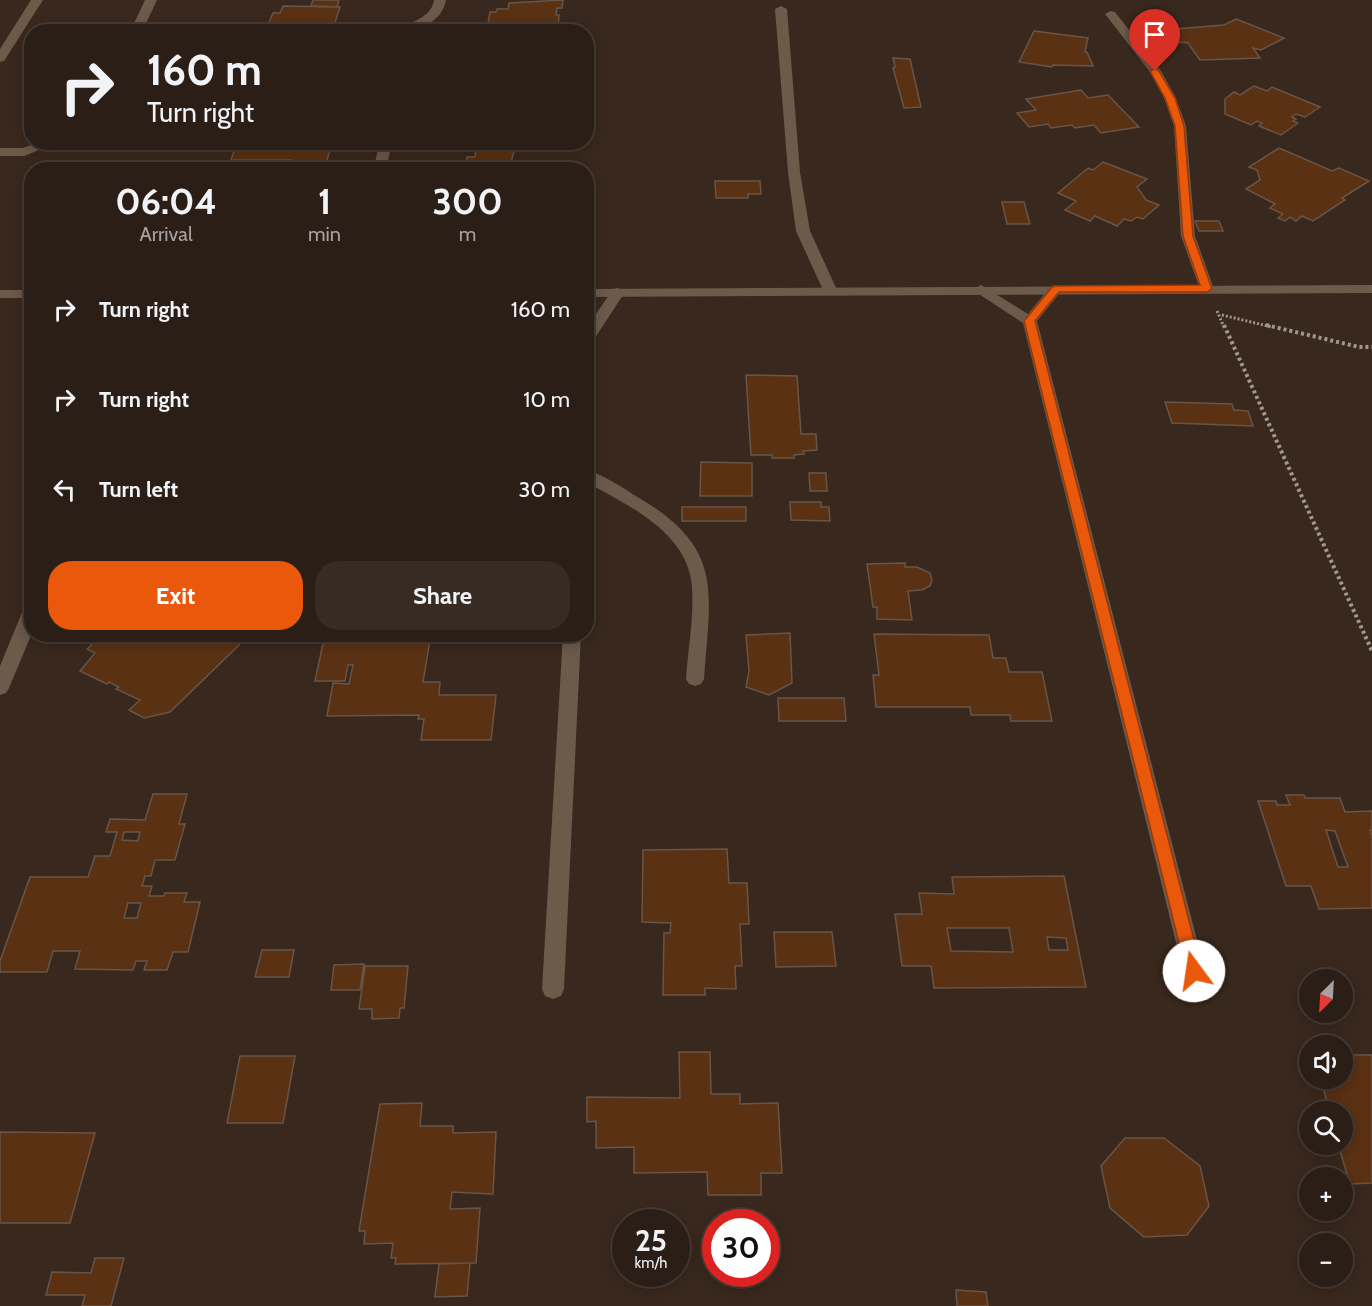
<!DOCTYPE html>
<meta charset="utf-8">
<style>
:root{--surface:#2b1e16;--page:#372b23;--text:#f1f3f6;--muted:#a6a2a1;--line:#473c35;--accent:#ea580c}
body{margin:0;font-family:Cabin,sans-serif;background:var(--page);color:var(--text);height:100vh;display:flex;flex-direction:column;font-size:22px;white-space:nowrap}
*{box-sizing:border-box;margin:0}
p{font-size:20px;color:var(--muted)}
.icon{flex:none;width:33px;height:33px;fill:none;stroke:currentColor;stroke-width:2;stroke-linecap:round;stroke-linejoin:round}
.map{position:relative;flex:1;overflow:hidden}
.side{position:absolute;left:24px;top:162px;width:570px;height:480px;display:flex;flex-direction:column;background:var(--surface);border-radius:24px;box-shadow:0 3px 15px #0003,0 0 0 2px var(--line)}
.side>*{flex:none}
.banner{position:absolute;left:24px;top:24px;width:570px;height:126px;border-radius:24px;box-shadow:0 3px 15px #0003,0 0 0 2px var(--line);background:#2b1e16;color:var(--text);overflow:hidden}
.needle{width:39px;rotate:204deg}
.buttons{position:absolute;left:1299px;top:969px;display:grid;gap:12px}
.buttons a{display:grid;place-items:center;width:54px;height:54px;border-radius:50%;background:var(--surface);box-shadow:0 3px 15px #0003,0 0 0 2px var(--line);font-size:30px}
.speed{position:absolute;left:612px;top:1209px;display:flex;gap:12px;font-size:30px;font-weight:700;text-align:center}
.speed>*{display:grid;place-content:center;width:78px;height:78px;border-radius:50%;background:var(--surface);box-shadow:0 3px 15px #0003,0 0 0 2px var(--line);line-height:1}
.speed small{font-size:15px;font-weight:400}
.speed .limit{border:9px solid #d22;background:#fff;color:#111}
.pin{position:absolute;display:grid;place-items:center;width:51px;height:51px;color:#fff;margin:-62px -26px;border-radius:50% 50% 50% 0;rotate:-45deg;box-shadow:0 0 6px #0007}
.pin .icon{rotate:45deg}
.me{position:absolute;width:66px;margin:-33px;rotate:346deg;stroke-linejoin:round;filter:drop-shadow(0 0 4px #0008)}
.turn{display:flex;align-items:center;gap:21px;height:126px;padding:0 24px;font-size:27px}
.turn .icon{width:78px;height:78px;stroke-width:2.5}
.turn b{display:block;font-size:42px;line-height:51px}
.eta{display:flex;justify-content:space-evenly;align-items:center;height:102px;text-align:center}
.eta b{font-size:36px;font-weight:700;line-height:42px}
.action{display:flex;gap:12px;margin-top:auto;padding:12px 24px}
.action a{flex:1;height:69px;border-radius:24px;background:var(--accent);color:#fff;font-size:24px;font-weight:700;line-height:69px;text-align:center}
.action a+a{background:var(--page);color:var(--text)}
ul{padding:0;list-style:none}
li{display:flex;align-items:center;gap:18px;height:90px;padding:0 24px}
li div{flex:1}
li b{display:block;font-size:22px}
li em{font-style:normal}
.map>svg:first-child{display:block}
.building{fill:#5a3113;stroke:#685548;stroke-width:1.5;fill-rule:evenodd}
.lines{fill:none;stroke-linecap:round;stroke-linejoin:round}
.path-far1{stroke:#a5968d;stroke-width:3;stroke-dasharray:2 2;stroke-linecap:butt}
.path{stroke:#a5968d;stroke-width:4;stroke-dasharray:3 3;stroke-linecap:butt}
.service{fill:#6c5a4b;fill-rule:evenodd}
.minor{fill:#6c5a4b;fill-rule:evenodd}
.tertiary{fill:#6c5a4b;fill-rule:evenodd}
.route{fill:#ea580c;stroke:#983908;stroke-width:1.5}
</style>
<div class="map">
<svg width="1372" height="1306" viewBox="0 0 1372 1306">
<rect width="100%" height="100%" fill="#39281d"/>
<path class="building" d="M313,0H339L337,7L311,6Z
M563,0L562,8H557L556,15H559L558,30L490,32L491,23H488L490,12H496L497,9H508L509,3Z
M283,6L337,7H340L332,32H265L273,13H280Z
M1236,19L1284,38L1261,50L1253,48L1260,58L1200,60L1188,43L1179,42L1171,33L1176,32L1175,29L1224,25Z
M1034,31L1088,38L1085,52H1087L1093,66L1053,65L1052,67L1019,62Z
M893,58L910,59L921,107L904,108L893,68L895,67Z
M1254,86L1267,91L1272,87L1320,107L1305,117L1296,114L1292,117L1296,119L1293,121L1298,123L1281,135L1259,126L1262,123L1257,121L1251,125L1225,114V99L1234,92L1240,95Z
M1081,90L1088,98L1108,95L1139,127L1101,133L1094,125L1075,128L1072,125L1051,128L1048,124L1029,127L1017,113L1036,110L1026,99Z
M237,142H301L299,147H331L324,170H289L292,160H231Z
M477,142H574V145H562V150H553L554,146H537L536,150L514,151L509,170H465L467,157H475Z
M1279,148L1332,171L1339,168L1369,181L1342,198L1345,200L1313,221L1302,216L1296,221L1290,217L1285,221L1278,218L1283,214L1270,208L1275,204L1246,189L1260,180L1257,170L1249,167Z
M1103,162L1147,179L1137,187L1146,200L1159,205L1143,219L1137,217L1131,221L1124,219L1117,226L1095,216L1090,221L1065,210L1076,201L1058,193L1088,168L1093,170Z
M715,181H760L761,194H748V198H716Z
M1002,202H1024L1030,224H1007Z
M1195,221H1219L1223,231H1199Z
M746,375L797,376L801,434H816L817,450L803,451L804,454L794,455V458H772V455H751Z
M1165,402L1232,404L1234,410L1248,411L1253,426L1172,423Z
M701,462L752,463V496H700Z
M809,473H826L827,491H810Z
M790,502H821V507H829L830,521L791,520Z
M682,507H746V521H682Z
M905,563V567H917L930,573L932,580L930,586L922,590L908,591L912,620L877,619V607H873L867,564Z
M790,633L792,683L769,695L746,687L749,671L746,635Z
M108,634H238L239,645L170,712L144,718L129,710L140,700L116,689L119,687L109,682L107,684L80,671L95,653L87,649L102,635L106,637Z
M325,634H413L412,640H430L423,682H440L439,695H496L491,740H421L424,719H418L419,715L327,716L333,683L349,684L353,665H348L345,681H315Z
M874,634L989,635L993,658H1006L1009,672H1042L1052,721H1011L1010,715H971L970,707H876L873,675H879Z
M778,698H844L846,721H779Z
M153,794H187L179,824H185L175,860H155L151,876H145L142,886H152L149,896H164L165,893H187L184,902H200L188,952H173L167,970H144L147,961H136L133,970L75,969L80,951H53L47,972H0V961L30,877H88L95,856H110L117,832H106L110,819L145,820ZM124,832H140L138,841L122,840ZM128,903H141L137,918H124Z
M1286,795H1304L1305,798H1340L1345,812L1372,811V830H1370L1372,836V908L1319,909L1311,886H1286L1258,801H1276L1277,805H1290ZM1326,830L1335,831L1348,867H1338Z
M727,849L729,883H747L749,924H740L742,966H735L736,989L705,988V995H663L664,933H670L671,923L642,922L643,850Z
M1064,876L1086,987L934,988L931,966H902L895,914H922L919,893L954,894L952,877ZM947,928H1009L1013,952L951,951ZM1047,937L1066,938L1068,950H1049Z
M774,932H832L836,966L776,967Z
M262,950H294L289,977H255Z
M364,964L360,990H331L334,965Z
M365,966H408L404,1008H400L399,1018L372,1019V1009H359Z
M679,1052H710L711,1094H740V1104L778,1103L782,1173H761V1195H708L707,1172L634,1173V1147L596,1148V1121L587,1122V1097L680,1098Z
M1342,1055H1372V1183L1350,1184L1338,1144H1342V1112H1330L1320,1078H1342Z
M240,1056H295L283,1123H227Z
M422,1103L420,1126H453V1133L496,1132L493,1194L452,1192L450,1209L480,1208L476,1263L395,1264L396,1258H391L393,1243L364,1244L365,1231H359L380,1104Z
M0,1132L95,1133L70,1223H0Z
M1125,1138H1164L1200,1166L1209,1206L1187,1235L1144,1237L1110,1208L1101,1166Z
M95,1258H124L111,1306H82L85,1295H46L52,1272L91,1273Z
M470,1263L467,1296L435,1297L439,1264Z
M956,1290L986,1292L988,1306H957Z"/>
<g class="lines">
<path class="path-far1" d="M1217,311L1224,327
M1222,315L1272,327"/>
<path class="path" d="M1224,325L1372,651
M1266,325L1359,347H1372"/>
<path class="service" d="M781,6L787,9L800,172L810,231L837,290L830,294L823,290L796,231L788,172L775,9Z
M586,470C605,475 623,488 639,498C725,548 710,593 704,679L701,684L695,686L689,684L686,679C688,649 694,618 692,587C688,532 629,506 586,482Z"/>
<path class="minor" d="M31,0H43L4,61L0,62V49Z
M145,0H157L142,32H130Z
M434,0H446C442,24 415,32 395,32C408,21 431,20 434,0Z
M1111,11L1115,12L1161,71L1176,98L1186,126L1195,236L1214,289L1212,292L1207,293L1200,289L1181,236L1174,126L1164,98L1150,72L1105,14Z
M39,142H59L24,156H0V148H23Z
M380,142H392L386,170H373Z
M981,285L1028,314L1051,286L1056,285L1063,289L1037,321L1205,971L1202,978L1194,981L1186,978L1183,971L1023,323L976,292L974,289Z
M618,288L625,292L591,344L586,345V329L613,289Z
M32,604V633L9,688L6,693L0,695V666L23,610L26,605Z
M563,634H581L564,989L561,996L553,999L545,996L542,989Z"/>
<path class="tertiary" d="M1372,285V293L586,297V289Z
M0,290H32V298H0Z"/>
</g>
<path class="route" d="M1155,68L1159,71L1175,98L1184,126L1193,236L1212,289L1207,292H1059L1035,321L1202,971L1200,976L1194,978L1189,976L1186,971L1024,321L1052,287L1056,286L1200,285L1183,236L1175,126L1165,98L1150,71Z"/>
</svg>
<div class="buttons">
<a><svg class="needle" viewBox="-14 -14 28 28"><path d="M0-13l5 13h-10z" fill="#e53935"/><path d="M0 13l5-13h-10z" fill="#a6a2a1"/></svg></a>
<a><svg class="icon" aria-label="sound" viewBox="0 0 24 24"><path d="M4 9h4l5-4v14l-5-4H4zM17 9q2 3 0 6"/></svg></a>
<a><svg class="icon" aria-label="search" viewBox="0 0 24 24"><circle cx="10" cy="10" r="6"/><path d="M15 15l6 6"/></svg></a>
<a>+</a>
<a>−</a>
</div>
<div class="speed"><div>25<small>km/h</small></div><div class="limit">30</div></div>
<div class="pin" style="left:1155px;top:71px;background:#d93025"><svg class="icon" aria-label="arrive" viewBox="0 0 24 24"><path d="M6 21V4h12l-3 4 3 4H6"/></svg></div>
<svg class="me" style="left:1194px;top:971px" viewBox="-20 -20 40 40"><circle r="19" fill="#fff"/><path d="M0-13L10 11 0 6-10 11z" fill="#ea580c"/></svg>
<div class="banner">
<div class="turn"><svg class="icon" aria-label="right" viewBox="0 0 24 24"><path d="M7 20v-9h11M14 6l5 5-5 5"/></svg><div><b>160 m</b>Turn right</div></div>
</div>
<section class="side">
<div class="eta">
<div><b>06:04</b><p>Arrival</p></div>
<div><b>1</b><p>min</p></div>
<div><b>300</b><p>m</p></div>
</div>
<ul>
<li><svg class="icon" aria-label="right" viewBox="0 0 24 24"><path d="M7 20v-9h11M14 6l5 5-5 5"/></svg><div><b>Turn right</b></div><em>160 m</em></li>
<li><svg class="icon" aria-label="right" viewBox="0 0 24 24"><path d="M7 20v-9h11M14 6l5 5-5 5"/></svg><div><b>Turn right</b></div><em>10 m</em></li>
<li><svg class="icon" aria-label="left" viewBox="0 0 24 24"><path d="M17 20v-9H6M10 6l-5 5 5 5"/></svg><div><b>Turn left</b></div><em>30 m</em></li>
</ul>
<div class="action"><a>Exit</a><a>Share</a></div>
</section>
</div>
